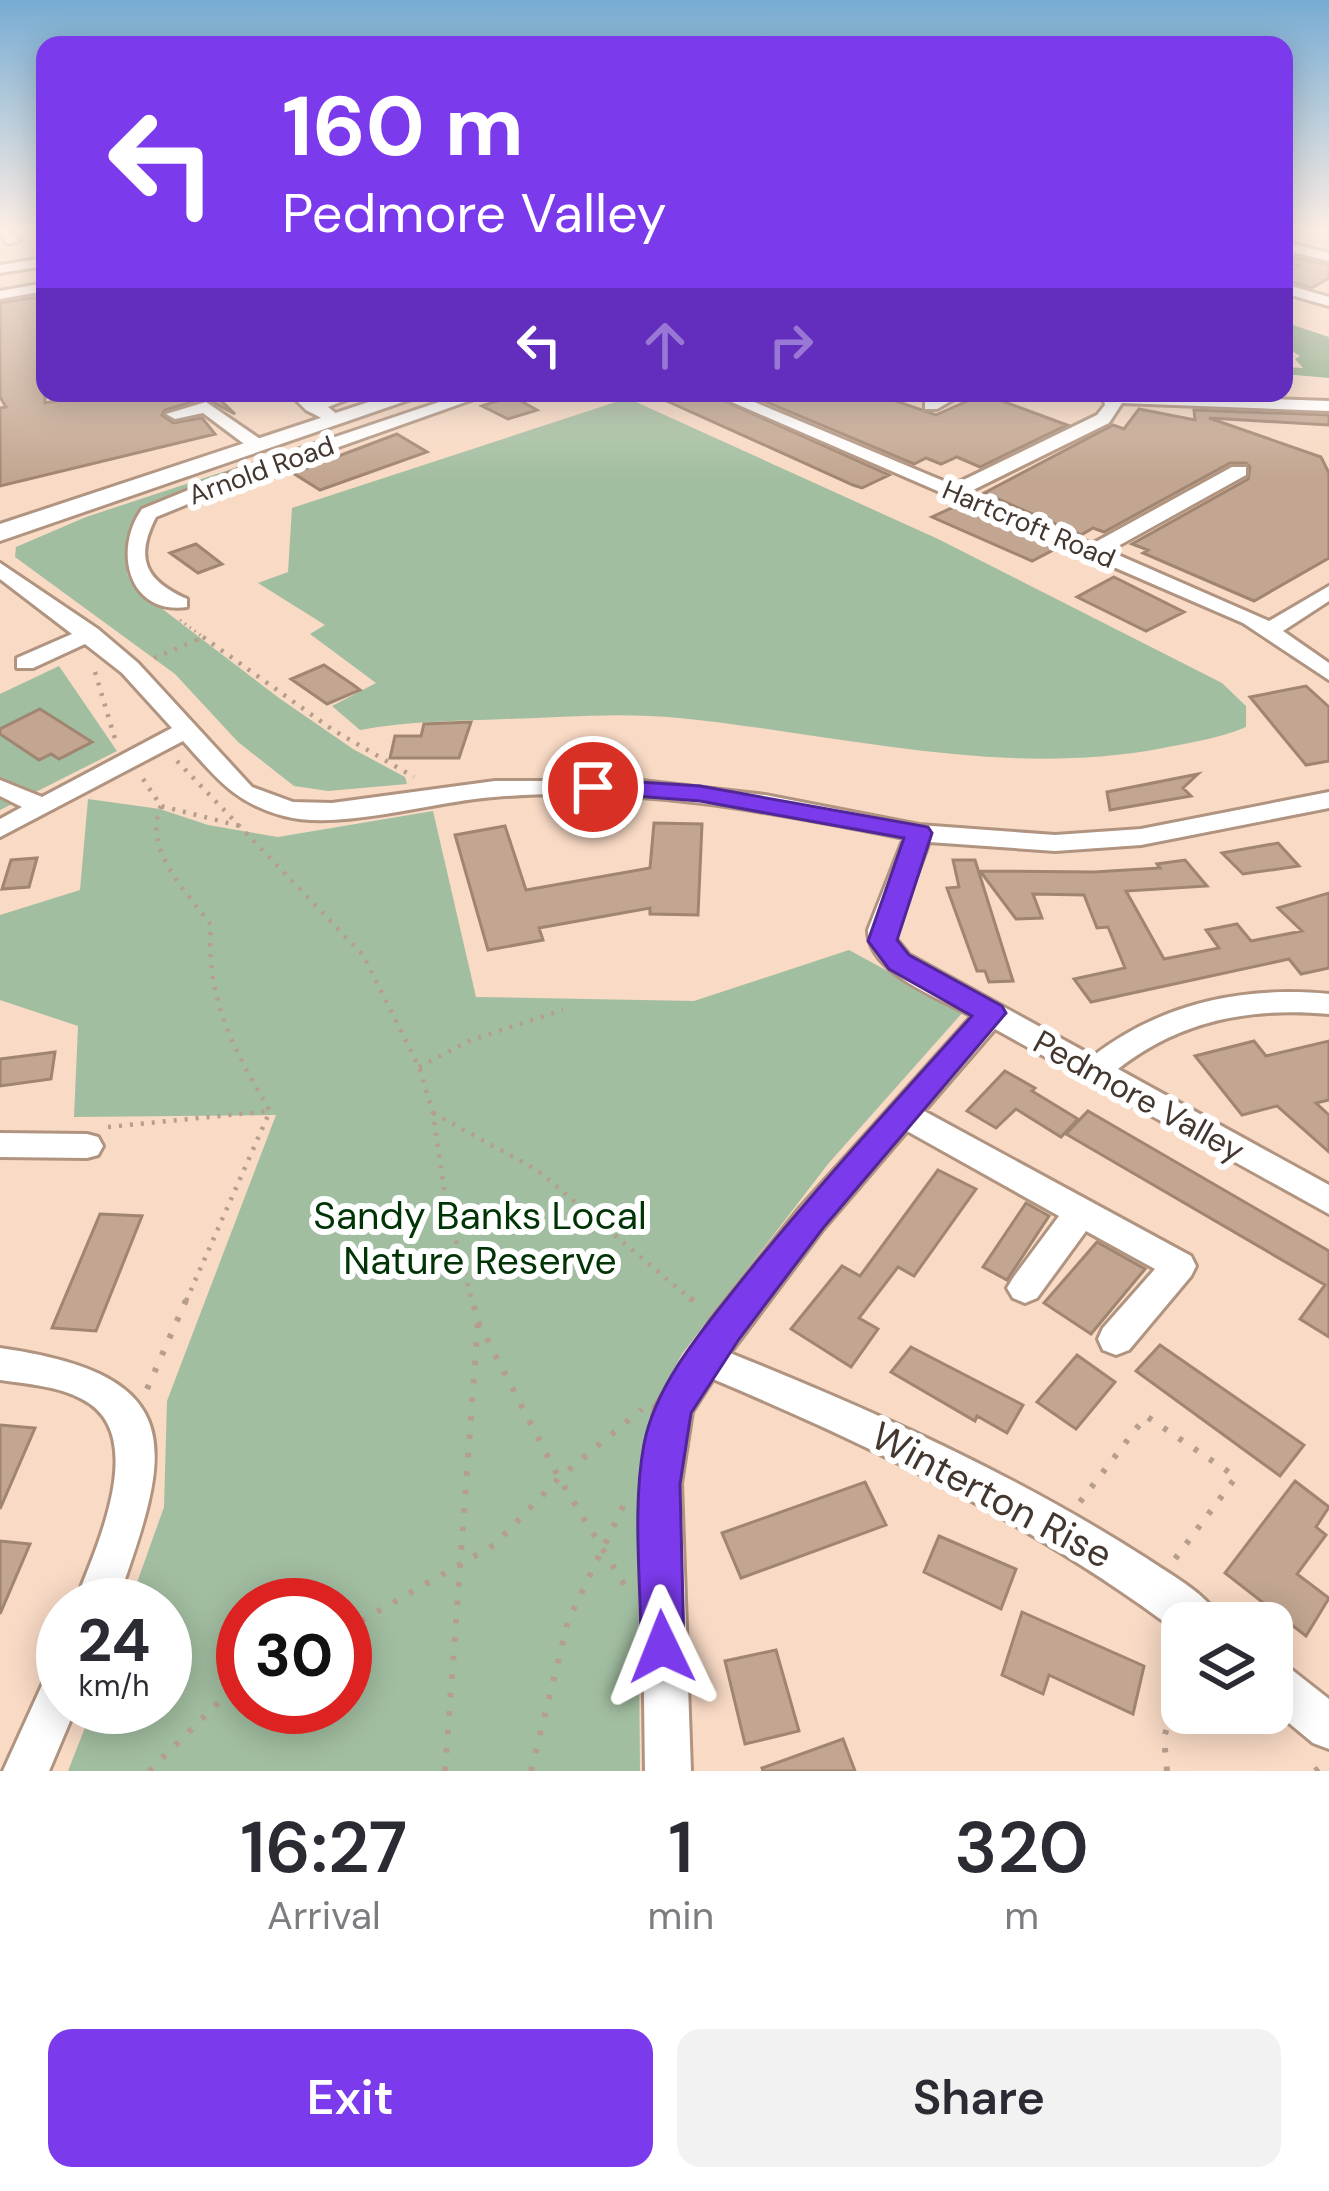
<!DOCTYPE html>
<style>
:root{--surface:#fff;--page:#f2f2f3;--text:#2b2b33;--muted:#7c7c81;--accent:#7c3aed}
body{margin:0;font-family:"DM Sans",sans-serif;background:var(--page);color:var(--text);height:100vh;display:flex;flex-direction:column;font-size:45px;white-space:nowrap}
*{box-sizing:border-box;margin:0}
p{font-size:39px;color:var(--muted)}
.icon{flex:none;width:66px;height:66px;fill:none;stroke:currentColor;stroke-width:2;stroke-linecap:round;stroke-linejoin:round}
.map{position:relative;height:1771px;overflow:hidden}
.drawer{display:flex;flex-direction:column;background:var(--surface);flex:1}
.drawer>*{flex:none}
.top-card{position:absolute;left:36px;top:36px;width:1257px;height:366px;border-radius:24px;box-shadow:0 6px 30px #0003;background:#7c3aed;color:#fff;overflow:hidden}
.controls{position:absolute;left:1161px;top:1602px;display:grid;gap:24px}
.controls a{display:grid;place-items:center;width:132px;height:132px;border-radius:24px;background:var(--surface);box-shadow:0 6px 30px #0003;font-size:60px}
.speed{position:absolute;left:36px;top:1578px;display:flex;gap:24px;font-size:60px;font-weight:700;text-align:center}
.speed>*{display:grid;place-content:center;width:156px;height:156px;border-radius:50%;background:var(--surface);box-shadow:0 6px 30px #0003;line-height:1}
.speed small{font-size:30px;font-weight:400}
.speed .limit{border:18px solid #d22;background:#fff;color:#111}
.pin{position:absolute;display:grid;place-items:center;width:102px;height:102px;color:#fff;margin:-51px;border:6px solid #fff;border-radius:50%;box-shadow:0 3px 12px #0007}
.me{position:absolute;width:132px;margin:-66px;rotate:358deg;stroke-linejoin:round;filter:drop-shadow(0 0 9px #0008)}
.turn{display:flex;align-items:center;gap:42px;height:252px;padding:0 48px;font-size:54px}
.turn .icon{width:156px;height:156px;stroke-width:2.5}
.turn b{display:block;font-size:84px;line-height:102px}
.lanes{display:flex;align-items:center;height:114px;padding:0 48px;background:#0003;justify-content:center;gap:60px;direction:ltr}
.lanes .off{opacity:.35}
.eta{display:flex;justify-content:space-evenly;align-items:center;height:204px;text-align:center}
.eta b{font-size:72px;font-weight:600;line-height:84px}
.button{display:flex;gap:24px;margin-top:auto;padding:24px 48px}
.button a{flex:1;height:138px;border-radius:24px;background:var(--accent);color:#fff;font-size:48px;font-weight:600;line-height:138px;text-align:center}
.button a+a{background:var(--page);color:var(--text)}
.map>svg:first-child{display:block}
.green{fill:#a2bea1;fill-rule:evenodd}
.forest{fill:#85a785}
.building{fill:#c2a691;stroke:#a08571;stroke-width:3}
.lines{fill:none;stroke-linecap:round;stroke-linejoin:round}
.minor-casing{stroke:#b09480;stroke-width:6}
.major-casing{stroke:#b09480;stroke-width:6}
.path-far2{stroke:#b59e8d;stroke-width:3;stroke-dasharray:1.5 4.5;stroke-linecap:butt}
.path-far1{stroke:#b59e8d;stroke-width:4.5;stroke-dasharray:3 8;stroke-linecap:butt}
.path{stroke:#b59e8d;stroke-width:6;stroke-dasharray:4.5 14;stroke-linecap:butt}
.minor{fill:#fff;fill-rule:evenodd}
.major{fill:#fff;fill-rule:evenodd}
.route{fill:#7c3aed;stroke:#51269a;stroke-width:3}
.labels{text-anchor:middle;dominant-baseline:central;stroke-width:12;stroke-linejoin:round;paint-order:stroke}
.far-street-label{font-size:27px;fill:#43372f;stroke:#fff}
.street-label{font-size:33px;fill:#43372f;stroke:#fff}
.near-park-label{font-size:39px;fill:#003405;stroke:#fff}
.near-street-label{font-size:39px;fill:#43372f;stroke:#fff}
</style>
<div class="map">
<svg width="1329" height="1771" viewBox="0 0 1329 1771">
<rect width="100%" height="100%" fill="#f8dac5"/>
<path class="green" d="M463,393H474L148,507L130,525L127,574L135,588L279,698L353,749L405,777L407,784L328,791L294,786L238,742L175,674L15,557L16,547L86,517Z
M622,400L636,402L938,539L1222,683L1246,706V727C1217,739 1188,743 1158,749C997,778 839,734 679,718C622,712 563,717 506,719C457,721 408,721 360,730L332,706L376,683L310,634L325,625L258,583L288,572L292,508Z
M59,666L117,751L0,810V694Z
M88,799L160,809L208,825L278,837L433,811L476,997L694,1001L849,950L963,1012L828,1164L682,1354L657,1401L638,1537L640,1771H68L93,1707H165V1605H129L164,1507L167,1401L276,1115L74,1117L78,1026L0,1000V915L80,890ZM243,1605H345V1707H243Z"/>
<path class="forest" d="M1284,322L1329,337V378L1284,374V367L1303,368L1295,359L1300,356L1284,346Z"/>
<path class="building" d="M1292,257L1329,265V278L1312,288L1284,280V274L1299,266L1287,262Z
M45,296V403L96,393H213L235,414L205,398L165,410L162,415L173,423L202,418L215,434L0,486V408L6,407L0,397V303Z
M649,393H707L889,475L862,488L853,485Z
M745,393H873L936,415L983,394L1067,425L980,467L957,457L941,464L926,458L914,464Z
M512,396L537,410L508,419L482,406Z
M1139,409L1195,420L1194,410L1329,415V425L1209,418L1321,457L1329,473V558L1254,601L1143,553L1148,550L1132,544L1248,479L1250,467L1246,463H1230L1104,532L1093,528L1081,535L984,493L1113,425L1124,429Z
M397,434L427,452L320,490L293,473Z
M958,505L1057,548L1032,561L932,517Z
M196,544L222,564L198,573L170,553Z
M1114,577L1184,612L1146,631L1077,597Z
M324,665L352,684L360,690L327,704L291,679Z
M1306,686L1329,707V761L1306,765L1250,697Z
M40,709L92,742L59,759L51,754L39,760L0,734V729Z
M471,722L459,758H390L395,736H421L424,724Z
M1198,774L1183,788L1191,796L1110,810L1107,792Z
M654,823L702,824L698,915L650,914V908L539,928L543,940L488,950L455,835L505,826L526,890L650,868Z
M1278,843L1299,866L1243,874L1222,853Z
M37,858L29,887L2,889L11,860Z
M953,860H975L1013,981L989,982L985,971H977L947,888L959,887Z
M1185,860L1207,886L1126,891L1164,959L1219,948L1206,930L1237,924L1251,941L1302,931L1278,908L1329,893V968L1301,974L1289,959L1091,1002L1074,979L1125,968L1108,927L1097,928L1084,895L1033,894L1042,918L1016,919L980,871L1094,872L1160,868L1157,864Z
M1254,1041L1266,1056L1329,1041V1100L1316,1103L1329,1115V1152L1277,1106L1242,1115L1195,1056Z
M55,1052L51,1079L0,1086V1059Z
M1005,1071L1035,1088L1032,1091L1078,1119L1061,1137L1016,1109L996,1128L967,1111Z
M1088,1111L1329,1251V1337L1300,1319L1325,1285L1066,1134Z
M938,1170L976,1189L914,1276L898,1267L859,1318L878,1329L851,1367L791,1329L842,1266L860,1276Z
M1026,1203L1049,1216L1007,1280L983,1267Z
M100,1214L142,1216L96,1331L52,1328Z
M1097,1242L1145,1269L1091,1334L1044,1303Z
M1160,1345L1304,1445L1280,1476L1136,1371Z
M911,1347L1023,1405L1007,1433L977,1416L975,1421L891,1372Z
M1077,1355L1115,1382L1076,1429L1037,1402Z
M0,1425L35,1428L0,1509Z
M1295,1481L1329,1507L1316,1527L1326,1535L1297,1574L1329,1598L1306,1636L1225,1573Z
M865,1482L886,1525L741,1578L722,1533Z
M939,1536L1016,1569L1001,1609L924,1572Z
M0,1541L30,1544L0,1614Z
M1022,1612L1144,1666L1133,1714L1049,1675L1043,1694L1002,1675Z
M776,1650L799,1731L745,1744L725,1661Z
M843,1739L855,1771H763L762,1768Z"/>
<g class="lines">
<g class="minor-casing">
<path id="minor" d="M0,230H11L19,241L7,244Z
M1284,242L1329,253V261L1284,250Z
M45,258V266L0,273V265Z
M45,283V291L0,299V291Z
M1284,284L1329,297V306L1284,293Z
M289,393H308L317,399L337,393H363L328,407L344,420L335,425L306,410Z
M466,393H491L254,477L156,517C134,559 146,581 187,599V607C128,615 113,550 142,509L240,469Z
M711,393H733L953,485L1097,415L1105,405L1102,393L1329,401V411L1122,403L1109,423L969,492L1092,544L1232,467H1246V475L1109,551L1269,621L1329,586V601L1283,631L1329,663V680L1243,623Z
M943,393L963,394L937,409H925V401Z
M206,402L263,441V449H251L203,413L175,419L166,414Z
M0,563L98,629L138,663L252,787L293,802L332,803L495,781H642L765,795L919,825L1055,835L1141,829L1329,792V808L1141,845L1055,851L929,842L896,930V939L909,955L1093,1056C1162,1003 1243,986 1329,994V1014C1251,1007 1180,1020 1118,1069L1329,1185V1214L995,1029L924,1111L1191,1256L1196,1266L1191,1276L1129,1350L1116,1355L1103,1350L1098,1339L1103,1328L1155,1269L1086,1231L1037,1298L1025,1303L1013,1298L1007,1288L1013,1278L1059,1216L907,1131L823,1229L730,1353C874,1411 1015,1474 1146,1558C1171,1575 1210,1595 1222,1623H1182V1635C1038,1526 879,1449 713,1379L692,1412L681,1483L691,1771H645L641,1483L655,1407L713,1317L799,1209L972,1016C940,998 868,973 868,930L904,838C769,811 633,785 494,797C435,801 339,831 284,816C234,803 216,777 183,741L0,837V819L22,807L0,796V780L42,797L172,728L122,673L85,644L33,668H17V658L72,634L0,579Z
M0,1133L87,1134L98,1137L103,1146L98,1155L87,1158L0,1157Z
M0,1348C194,1376 171,1450 116,1605H74C94,1552 152,1434 82,1399C57,1386 28,1384 0,1380Z
M1272,1659L1287,1666L1329,1699V1749L1313,1743L1272,1709Z
M63,1665V1707H76L49,1771H3L48,1672Z"/>
</g>
<g class="major-casing">
<path id="major" d="M396,393H429L0,541V524Z"/>
</g>
<path class="path-far2" d="M180,620L207,640
M198,640L204,637"/>
<path class="path-far1" d="M203,637L333,730L414,777
M154,658L204,637
M95,672L116,742
M177,761L363,955L419,1067L433,1113L446,1203L472,1301
M143,779L161,806L240,826
M161,806C142,849 186,891 211,925C205,998 234,1050 270,1111L186,1301
M419,1067L471,1040L563,1010
M433,1113L537,1170L693,1301
M108,1127L270,1111"/>
<path class="path" d="M690,1298L704,1310
M478,1322L559,1478L627,1589
M147,1389L187,1298
M1080,1502L1146,1416L1236,1477L1175,1559
M345,1630L494,1545L559,1478L642,1409
M149,1771L219,1702L243,1688
M445,1771L478,1322L472,1298
M531,1771L568,1621L626,1500
M1167,1771L1164,1738L1182,1675
M1315,1771L1329,1761"/>
<use href="#minor" class="minor"/>
<use href="#major" class="major"/>
</g>
<linearGradient id="sky" x2="0" y2="1"><stop stop-color="#77acd3"/><stop offset="0.48" stop-color="#fceee5"/><stop offset="1" stop-color="#fceee5" stop-opacity="0"/></linearGradient>
<rect width="1329" height="478" fill="url(#sky)"/>
<path class="route" d="M593,779L700,786L928,827L932,833L897,940L909,955L1002,1006L1006,1013L823,1228L739,1339L691,1413L680,1484L684,1647L678,1662L662,1669L647,1662L641,1647C641,1581 632,1509 644,1444C656,1383 704,1328 742,1280C815,1189 894,1103 972,1016L889,969L868,941L904,838L700,801L584,792L581,787L584,782Z"/>
<g class="labels">
<g class="far-street-label">
<text transform="translate(261 470) rotate(-20)">Arnold Road</text>
<text transform="translate(1029 524) rotate(23)">Hartcroft Road</text>
</g>
<g class="street-label">
<text transform="translate(1139 1096) rotate(29)">Pedmore Valley</text>
</g>
<g class="near-park-label">
<text x="480" y="1215">Sandy Banks Local<tspan x="480" dy="45">Nature Reserve</tspan></text>
</g>
<g class="near-street-label">
<text transform="translate(992 1495) rotate(28)">Winterton Rise</text>
</g>
</g>
</svg>
<div class="controls">
<a><svg class="icon" aria-label="layers" viewBox="0 0 24 24"><path d="M12 4l9 5-9 5-9-5zM3 14l9 5 9-5"/></svg></a>
</div>
<div class="speed"><div>24<small>km/h</small></div><div class="limit">30</div></div>
<div class="pin" style="left:593px;top:787px;background:#d93025"><svg class="icon" aria-label="arrive" viewBox="0 0 24 24"><path d="M6 21V4h12l-3 4 3 4H6"/></svg></div>
<svg class="me" style="left:662px;top:1647px" viewBox="-20 -20 40 40"><path d="M0-17L14 15 0 8-14 15z" fill="#7c3aed" stroke="#fff" stroke-width="4"/></svg>
<div class="top-card">
<div class="turn"><svg class="icon" aria-label="left" viewBox="0 0 24 24"><path d="M17 20v-9H6M10 6l-5 5 5 5"/></svg><div><b>160 m</b>Pedmore Valley</div></div>
<div class="lanes"><svg class="icon" aria-label="left" viewBox="0 0 24 24"><path d="M17 20v-9H6M10 6l-5 5 5 5"/></svg><svg class="icon off" aria-label="ahead" viewBox="0 0 24 24"><path d="M12 20V5M6 11l6-6 6 6"/></svg><svg class="icon off" aria-label="right" viewBox="0 0 24 24"><path d="M7 20v-9h11M14 6l5 5-5 5"/></svg></div>
</div>
</div>
<section class="drawer">
<div class="eta">
<div><b>16:27</b><p>Arrival</p></div>
<div><b>1</b><p>min</p></div>
<div><b>320</b><p>m</p></div>
</div>
<div class="button"><a>Exit</a><a>Share</a></div>
</section>
